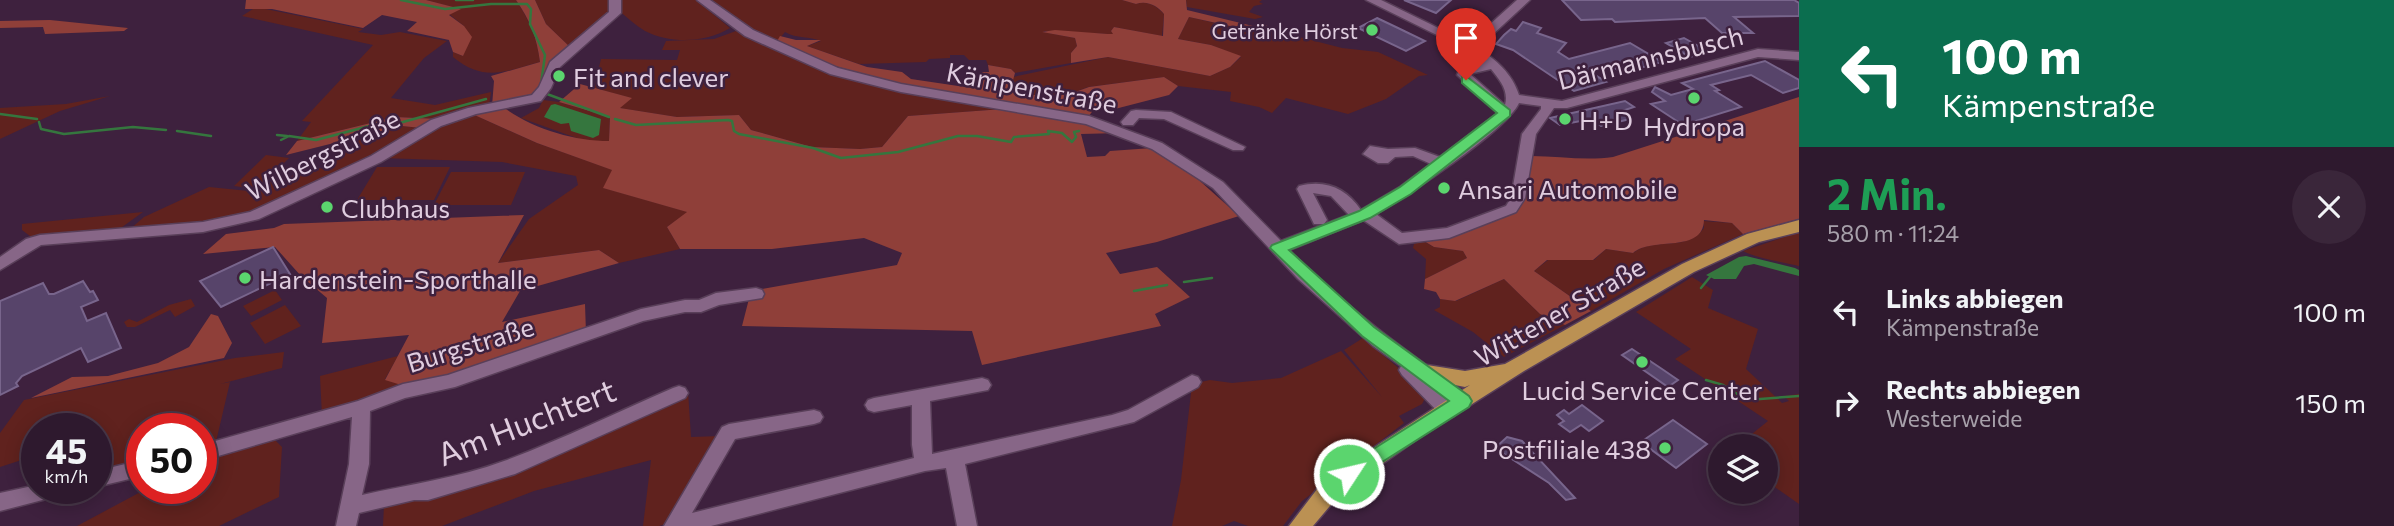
<!DOCTYPE html>
<html lang="de">
<meta charset="utf-8">
<style>
:root{--surface:#2e192e;--page:#3a263a;--text:#f1f3f6;--muted:#a7a0aa;--line:#49384a}
body{margin:0;font-family:Commissioner,sans-serif;background:var(--page);color:var(--text);height:100vh;display:flex;flex-direction:column;font-size:26px;white-space:nowrap}
*{box-sizing:border-box;margin:0}
p{font-size:23px;color:var(--muted)}
.icon{flex:none;width:38px;height:38px;fill:none;stroke:currentColor;stroke-width:2;stroke-linecap:round;stroke-linejoin:round}
.map{position:relative;flex:1;overflow:hidden}
.sheet{display:flex;flex-direction:column;background:var(--surface);width:595px}
.sheet>*{flex:none}
.guide{background:#0b6e4f;color:#fff;overflow:hidden}
.controls{position:absolute;left:1708px;top:434px;display:grid;gap:14px}
.controls a{display:grid;place-items:center;width:70px;height:70px;border-radius:50%;background:var(--surface);box-shadow:0 4px 18px #0003,0 0 0 2px var(--line);font-size:35px}
.speed{position:absolute;left:21px;top:413px;display:flex;gap:14px;font-size:35px;font-weight:700;text-align:center}
.speed>*{display:grid;place-content:center;width:91px;height:91px;border-radius:50%;background:var(--surface);box-shadow:0 4px 18px #0003,0 0 0 2px var(--line);line-height:1}
.speed small{font-size:18px;font-weight:400}
.speed .limit{border:10px solid #d22;background:#fff;color:#111}
.pin{position:absolute;display:grid;place-items:center;width:60px;height:60px;color:#fff;margin:-72px -30px;border-radius:50% 50% 50% 0;rotate:-45deg;box-shadow:0 0 7px #0007}
.pin .icon{rotate:45deg}
.me{position:absolute;width:77px;margin:-38px;rotate:55deg;stroke-linejoin:round;filter:drop-shadow(0 0 5px #0008)}
.turn{display:flex;align-items:center;gap:24px;height:147px;padding:0 28px;font-size:32px}
.turn .icon{width:91px;height:91px;stroke-width:2.5}
.turn b{display:block;font-size:49px;line-height:60px}
.round{display:grid;place-items:center;flex:none;width:74px;height:74px;border-radius:37px;background:var(--page)}
.summary{display:flex;align-items:center;justify-content:space-between;height:119px;padding:0 28px}
h1{font-size:42px;font-weight:700;line-height:52px;color:#1e9e55}
ul{padding:0;list-style:none}
li{display:flex;align-items:center;gap:21px;height:91px;padding:0 28px}
li div{flex:1}
li b{display:block;font-size:26px}
li em{font-style:normal}
main{display:flex;flex:1;min-height:0}
.map>svg:first-child{display:block}
.green{fill:#60221e}
.forest{fill:#8f3f39}
.water{fill:#35763e}
.lines{fill:none;stroke-linecap:round;stroke-linejoin:round}
.stream{stroke:#35763e;stroke-width:2.5}
.building{fill:#57446a;stroke:#78658c;stroke-width:2}
.minor-casing{stroke:#593f59;stroke-width:3}
.major-casing{stroke:#593f59;stroke-width:3}
.minor{fill:#876687;fill-rule:evenodd}
.major{fill:#bb9153;fill-rule:evenodd}
.route{fill:#5bd56e;stroke:#3b8a48;stroke-width:2}
.poi-dot{fill:#5bd56e;stroke:#3e213e;stroke-width:2.5}
.labels{text-anchor:middle;dominant-baseline:central;stroke-width:5;stroke-linejoin:round;paint-order:stroke}
.far-poi-label{font-size:21px;fill:#e0cddf;stroke:#3e213e;text-anchor:end}
.street-label{font-size:26px;fill:#e0cddf;stroke:#3e213e}
.poi-label{font-size:26px;fill:#e0cddf;stroke:#3e213e;text-anchor:start}
.near-street-label{font-size:32px;fill:#e0cddf;stroke:#3e213e}
</style>
<main>
<div class="map">
<svg width="1799" height="526" viewBox="0 0 1799 526">
<rect width="100%" height="100%" fill="#3e213e"/>
<path class="green" d="M426,0H516C530,21 537,38 540,62C505,71 485,83 453,57V52L463,56L464,26L449,14L460,9Z
M535,0H612L611,13L571,48L546,24Z
M617,0H696L730,28C706,43 670,44 645,31C635,25 627,17 618,10Z
M711,0H1122L1136,4C1147,0 1157,6 1164,14L1162,36L1114,27L1111,31L1114,34H1108L1045,31L1043,32L1075,38L1077,46L1071,53V63L1015,73L1011,69L988,65L986,60H969L964,55H950V58L929,59L926,62L859,64L807,46L821,41C809,36 797,39 785,32L776,43L749,28Z
M1186,0H1262L1259,2L1263,4L1254,6L1249,12L1263,17L1255,19L1187,7Z
M256,7L363,29L358,32L381,35L400,32L447,41L424,58L391,98L435,105L491,92L489,106L440,119L395,117L297,141L311,122L302,121L373,45L242,16Z
M1189,17L1262,34L1276,31L1342,48L1378,52L1428,75L1419,76L1386,99L1348,114L1286,98L1272,113L1259,107L1230,101L1231,92L1178,86L1164,77L1088,87L1067,95H1034L1010,91L1013,77L1108,57L1210,76L1230,67L1241,57L1211,45L1178,39Z
M736,31C820,75 909,96 1003,109L908,116L882,147L860,149L812,147L751,130L739,115L677,117L619,108L631,98L594,88L601,59L677,60L680,50H662L666,41L714,39Z
M110,96L60,111L0,139V108L66,104Z
M543,100L559,102L610,117L609,141H585L521,118L539,108Z
M470,113L537,143L613,170L604,188L688,212L667,227L680,249L619,263L599,250L498,263L529,219L578,185L576,176L502,162L381,158L437,123Z
M402,126L421,128L297,194L245,218L129,230L144,217L209,187L258,192L269,182H286L302,166L325,169L362,138Z
M266,155L289,158L258,189L234,186Z
M377,167H450L434,200H357Z
M451,172H525L511,205H434Z
M143,212L118,230L34,239L22,230V224Z
M1703,221L1732,223L1743,234L1664,269L1591,311L1534,271L1548,260H1594L1606,249L1633,253C1655,236 1686,253 1704,228Z
M1799,232V266C1785,263 1753,257 1743,251Z
M1423,241L1434,247L1463,251L1467,258L1425,279L1426,259L1413,248L1414,244Z
M1692,277L1713,290L1708,308L1758,329L1746,369L1782,403L1789,401L1784,396L1799,394V504L1766,481V446H1737L1768,421L1675,359L1691,349L1636,312Z
M1504,279L1540,314L1565,325L1504,357L1473,332L1434,310L1440,307V299L1456,301Z
M275,290L282,300L251,316L243,306Z
M191,299L195,306L175,317L170,310L135,327H127L124,322L129,319L137,322L169,305Z
M285,305L301,326L265,344L250,323Z
M1363,338L1415,382L1425,398L1422,404L1399,416L1404,423L1302,501L1283,526H1248L1234,521L1222,526H1172L1181,480L1192,384L1210,380L1232,383L1281,378L1341,351L1382,397L1344,350Z
M284,352L282,368L220,384L230,382L215,446L201,449V429H142V463L96,474V429H37V455L0,467V433L24,400L235,358Z
M398,356L385,379L411,388L322,416L320,376Z
M688,391L691,437L722,436L672,522L659,526H643L651,460L534,491L442,526H383L384,505L506,473Z
M273,438L282,447L279,497L219,526H77L148,488H201V460Z"/>
<path class="forest" d="M246,0H426L461,9L449,15L464,26L472,37L463,56L453,52L449,40L407,31L417,22L382,15L363,28L272,9H245Z
M516,0H535L546,24L571,48L538,95L492,106L494,81L491,76L540,62C537,38 530,20 516,0Z
M1122,0H1186L1187,10L1253,26L1264,24L1276,31L1262,33L1189,17L1178,39L1211,45L1241,56L1230,67L1210,76L1108,57L1071,63V53L1077,46L1075,38L1042,32L1055,30L1108,34H1113L1111,31L1114,27L1163,36L1164,14C1158,6 1147,0 1136,4Z
M50,20L128,28L124,31L45,34L43,27L0,28V21Z
M780,36L796,40H821L807,46L867,67L902,72L911,79L965,87L972,81L981,79L982,72H989L988,65L1011,69L1015,73L1010,91L1034,95H1067L1089,87L1164,77L1178,86L1169,95L1111,110L1096,106L1089,116L904,85L835,66L776,43Z
M580,84L632,98L620,108L677,117L739,115L751,130L812,147L860,149L882,147L908,116L1003,109L1090,123L1120,133L1081,134L1087,157L1105,156L1110,151L1152,148L1191,173L1239,216L1157,242L1106,253L1120,274L1157,267L1190,297L1155,314L1161,326L982,365L972,331L742,326L751,291L897,265L902,253L864,238L772,249H680L667,227L687,212L603,188L612,170L537,143L470,113L502,106C530,128 574,141 609,141L610,117L559,102Z
M1799,97V219L1743,234L1732,223L1704,220C1703,254 1653,236 1633,253L1606,249L1593,260H1547L1534,271L1591,311L1565,325L1540,314L1504,279L1455,301L1440,299L1436,292L1424,289L1425,279L1467,258L1463,251L1434,247L1424,241L1452,235L1514,211L1531,156C1559,156 1585,161 1613,157Z
M395,117L440,119L421,128L402,126L286,155L297,141Z
M524,215L498,263L599,250L619,263L520,291L502,322L585,304L586,333L411,388L385,380L409,335L322,343L327,298L301,276L275,247L203,254L226,234L274,228L284,224Z
M211,314L218,316L232,343L224,358L31,398L72,377L108,376L158,363L189,347Z"/>
<path class="water" d="M555,104L601,119L599,135L593,138L571,131L569,123L561,124L544,117L551,105Z
M1746,256L1795,268L1799,270V276L1754,264L1744,266L1736,279H1714L1706,275L1739,257Z"/>
<g class="lines">
<path class="stream" d="M401,0L445,9L491,4H527L531,9L530,24L545,55L541,84
M456,0H473
M547,94L609,117
M0,114L37,119
M615,119L636,125L728,120L732,121L734,131L739,134L813,148L841,158L898,152L958,136H977L1011,142L1014,137L1049,134L1048,131L1062,133L1072,142L1076,137L1074,132L1079,131
M39,122L41,129L64,134L133,127L166,130
M177,131L211,136
M277,135L287,136
M281,140L289,136L316,140L377,124L403,122L486,99
M1184,282L1212,278
M1701,288L1710,277
M1134,291L1167,285
M1706,380L1723,385L1747,400L1799,396"/>
</g>
<path class="building" d="M1404,0H1451L1436,13Z
M1562,0H1794L1799,3V16L1734,17L1753,33H1722L1705,18L1615,22L1612,19L1581,20Z
M1377,18L1398,28L1425,41L1406,51L1358,28Z
M1523,22L1541,28L1537,33L1566,43L1558,52L1569,59L1630,43L1662,62L1622,73L1610,65L1589,71L1606,82L1574,91L1513,50L1496,44L1504,35L1511,29L1516,31Z
M1684,38L1709,52L1690,57L1666,43Z
M1765,61L1799,80V88L1783,93L1751,75L1711,85L1719,90L1715,91L1741,107L1683,125L1651,104L1665,101L1652,92L1655,87L1671,95L1693,89L1682,83Z
M1625,101L1634,107L1619,112L1630,119L1601,126L1591,119L1560,125L1550,118Z
M273,247L290,274L221,307L200,281Z
M83,281L90,292L93,291L98,300L81,307L87,321L106,313L121,348L88,362L81,348L22,376L16,383L18,386L0,395V301L43,283L49,294H54Z
M1632,349L1662,369L1678,380L1668,387L1622,355Z
M1582,405L1603,421L1589,431L1581,425L1570,432L1559,424L1564,421L1557,415L1564,410L1569,414Z
M1673,420L1707,444L1676,468L1641,442Z
M1507,437L1522,441L1575,498L1566,500L1549,483L1495,448Z"/>
<g class="lines">
<g class="minor-casing">
<path id="minor" d="M609,0H621V13L560,67L551,88L541,101L476,114L441,126L381,162L259,219L203,232L41,245L0,270V257L26,239L40,235L203,222L250,212L371,156L431,120L468,108L532,95L539,87L550,62L609,12Z
M697,0H710L753,30L838,68L901,84L1089,116L1162,143L1223,182L1281,241L1349,215L1331,196L1313,193L1327,220L1324,224H1314L1297,189L1299,186C1325,179 1346,188 1361,210L1400,187L1431,164L1413,156L1395,157L1388,163H1378L1363,154L1370,146L1388,149L1415,148L1440,157L1498,113L1457,75L1460,67L1483,63L1451,42L1366,0H1381L1469,43L1517,0H1530L1478,48C1496,60 1512,73 1519,95L1562,101L1758,49L1799,52V60L1758,57L1567,108H1554L1536,134L1525,198L1516,212L1449,238L1399,244L1363,220L1289,250C1343,306 1406,351 1469,396L1472,401L1469,406L1463,408L1450,401L1457,411L1454,416L1448,418L1442,416L1402,375L1399,370L1401,366L1373,346L1298,279L1213,188L1152,149L1086,124L901,92L830,74L745,36ZM1491,69C1500,80 1509,91 1505,105L1470,74ZM1519,103L1541,106V109L1522,134L1511,198L1506,206L1447,228L1402,233L1376,214C1406,196 1506,131 1519,103Z
M1136,110L1171,112L1245,147L1243,150H1233L1164,119L1139,118L1133,125H1123L1121,122L1131,111Z
M756,288L762,290L764,294L762,298L719,305L701,312H685L643,321L455,387L405,398L370,411L369,464L362,495C410,484 458,478 504,461C561,440 617,412 673,388L679,386L685,388L688,393L685,398L515,474L428,500H414L359,513L356,526H336L349,464L352,417L201,461V445L358,401L403,384L448,375L641,309L685,300H699L716,293Z
M1192,375L1198,377L1201,382L1198,387L1134,422L965,464L977,526H957L946,468L925,471L711,526H664L722,427L729,424L814,410L820,412L823,417L820,422L814,424L735,439L692,513L914,458L912,445V405L874,412L868,410L865,405L868,400L874,398L982,378L988,380L991,385L988,390L930,401L932,454L1112,415L1128,410Z
M142,460V476L96,487V471Z
M37,485V488H68L65,494L58,496L0,511V493Z"/>
</g>
<g class="major-casing">
<path id="major" d="M1799,220V232L1759,242L1694,272L1524,371L1417,439L1340,494L1313,526H1289L1324,480L1470,385L1465,387L1420,378L1417,373L1420,368L1427,365L1465,371L1505,364L1682,264L1747,234Z"/>
</g>
<use href="#minor" class="minor"/>
<use href="#major" class="major"/>
</g>
<path class="route" d="M1466,76L1510,110V116L1411,194L1370,218L1289,250L1374,327L1469,396L1472,401L1469,407L1349,483L1342,480L1340,474L1342,469L1449,401L1362,336L1270,248L1272,245L1359,211L1400,187L1497,113L1462,83V77Z"/>
<g class="poi-dot">
<circle cx="1372" cy="30" r="7"/>
<circle cx="559" cy="76" r="7"/>
<circle cx="1694" cy="98" r="7"/>
<circle cx="1565" cy="119" r="7"/>
<circle cx="1444" cy="188" r="7"/>
<circle cx="327" cy="207" r="7"/>
<circle cx="245" cy="278" r="7"/>
<circle cx="1642" cy="362" r="7"/>
<circle cx="1665" cy="448" r="7"/>
</g>
<g class="labels">
<g class="far-poi-label">
<text x="1358" y="30">Getränke Hörst</text>
</g>
<g class="street-label">
<text transform="translate(1650 57) rotate(-14)">Därmannsbusch</text>
<text transform="translate(1032 87) rotate(11)">Kämpenstraße</text>
<text transform="translate(322 154) rotate(-27)">Wilbergstraße</text>
<text transform="translate(1559 311) rotate(-30)">Wittener Straße</text>
<text transform="translate(470 344) rotate(-17)">Burgstraße</text>
</g>
<g class="poi-label">
<text x="573" y="76">Fit and clever</text>
<text x="1579" y="119">H+D</text>
<text x="1694" y="125" text-anchor="middle">Hydropa</text>
<text x="1458" y="188">Ansari Automobile</text>
<text x="341" y="207">Clubhaus</text>
<text x="259" y="278">Hardenstein-Sporthalle</text>
<text x="1642" y="389" text-anchor="middle">Lucid Service Center</text>
<text x="1651" y="448" text-anchor="end">Postfiliale 438</text>
</g>
<g class="near-street-label">
<text transform="translate(526 421) rotate(-21)">Am Huchtert</text>
</g>
</g>
</svg>
<div class="controls">
<a><svg class="icon" aria-label="layers" viewBox="0 0 24 24"><path d="M12 4l9 5-9 5-9-5zM3 14l9 5 9-5"/></svg></a>
</div>
<div class="speed"><div>45<small>km/h</small></div><div class="limit">50</div></div>
<div class="pin" style="left:1466px;top:80px;background:#d93025"><svg class="icon" aria-label="arrive" viewBox="0 0 24 24"><path d="M6 21V4h12l-3 4 3 4H6"/></svg></div>
<svg class="me" style="left:1349px;top:474px" viewBox="-20 -20 40 40"><circle r="17" fill="#5bd56e" stroke="#fff" stroke-width="3"/><path d="M0-11L8 9 0 5-8 9z" fill="#fff"/></svg>
</div>
<section class="sheet">
<div class="guide">
<div class="turn"><svg class="icon" aria-label="left" viewBox="0 0 24 24"><path d="M17 20v-9H6M10 6l-5 5 5 5"/></svg><div><b>100 m</b>Kämpenstraße</div></div>
</div>
<div class="summary"><div><h1>2 Min.</h1><p>580 m · 11:24</p></div><a class="round"><svg class="icon" aria-label="close" viewBox="0 0 24 24"><path d="M6 6l12 12M18 6L6 18"/></svg></a></div>
<ul>
<li><svg class="icon" aria-label="left" viewBox="0 0 24 24"><path d="M17 20v-9H6M10 6l-5 5 5 5"/></svg><div><b>Links abbiegen</b><p>Kämpenstraße</p></div><em>100 m</em></li>
<li><svg class="icon" aria-label="right" viewBox="0 0 24 24"><path d="M7 20v-9h11M14 6l5 5-5 5"/></svg><div><b>Rechts abbiegen</b><p>Westerweide</p></div><em>150 m</em></li>
</ul>
</section>
</main>
